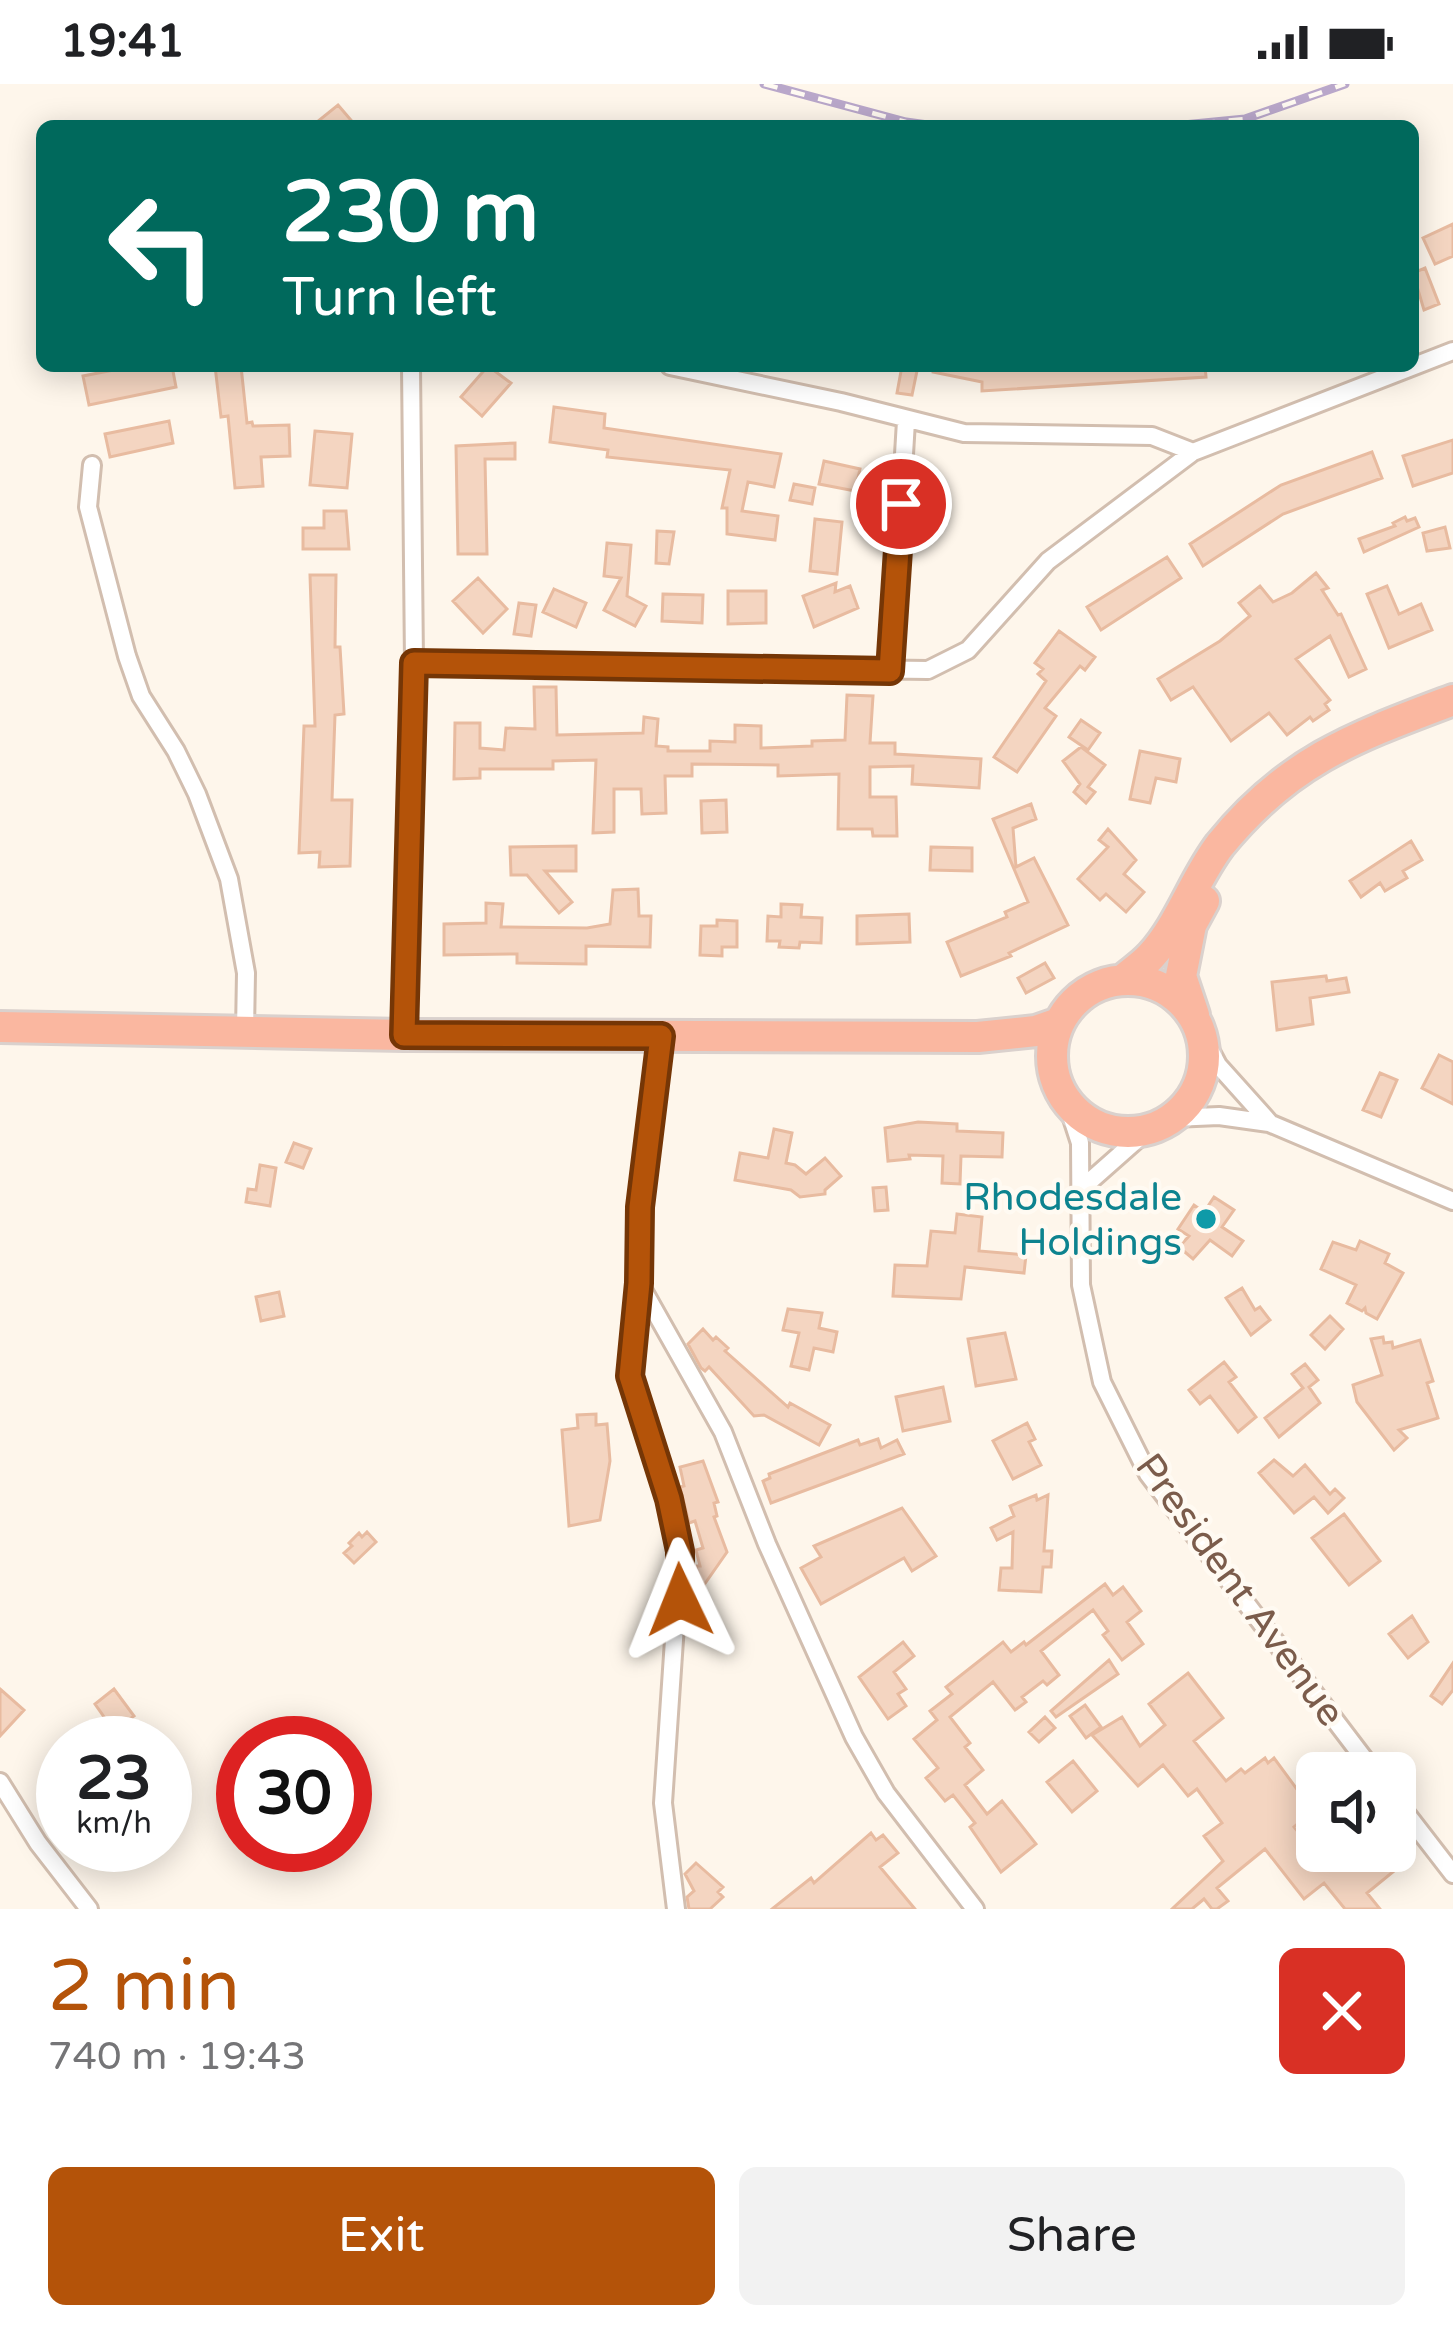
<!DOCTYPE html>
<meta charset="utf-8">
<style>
:root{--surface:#fff;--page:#f2f2f2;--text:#202124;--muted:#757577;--accent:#b45309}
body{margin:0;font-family:"Varela Round",sans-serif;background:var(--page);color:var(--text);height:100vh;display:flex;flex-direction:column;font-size:45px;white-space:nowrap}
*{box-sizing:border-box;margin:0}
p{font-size:39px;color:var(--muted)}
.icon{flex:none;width:66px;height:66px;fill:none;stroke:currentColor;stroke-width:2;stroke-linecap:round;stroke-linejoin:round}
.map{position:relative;height:1825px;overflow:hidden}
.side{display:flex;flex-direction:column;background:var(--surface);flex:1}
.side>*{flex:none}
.banner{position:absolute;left:36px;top:36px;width:1383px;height:252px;border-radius:18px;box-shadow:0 6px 30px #0003;background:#00695c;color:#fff;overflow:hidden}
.buttons{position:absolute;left:1296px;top:1668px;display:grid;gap:24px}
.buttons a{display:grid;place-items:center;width:120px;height:120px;border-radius:18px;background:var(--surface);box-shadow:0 6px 30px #0003;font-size:60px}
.speed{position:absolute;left:36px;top:1632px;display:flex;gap:24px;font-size:60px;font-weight:700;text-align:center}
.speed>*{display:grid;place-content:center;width:156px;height:156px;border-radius:50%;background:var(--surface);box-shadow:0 6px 30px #0003;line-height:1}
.speed small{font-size:30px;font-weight:400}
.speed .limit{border:18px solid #d22;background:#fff;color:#111}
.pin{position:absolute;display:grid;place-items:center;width:102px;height:102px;color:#fff;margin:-51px;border:6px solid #fff;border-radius:50%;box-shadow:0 3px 12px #0007}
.me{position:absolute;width:132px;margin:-66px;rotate:358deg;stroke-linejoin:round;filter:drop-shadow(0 0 9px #0008)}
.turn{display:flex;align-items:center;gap:42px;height:252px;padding:0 48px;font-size:54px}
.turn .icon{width:156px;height:156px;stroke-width:2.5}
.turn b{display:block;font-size:84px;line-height:102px}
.round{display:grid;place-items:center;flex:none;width:126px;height:126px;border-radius:18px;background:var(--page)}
.head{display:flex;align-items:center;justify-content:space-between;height:204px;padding:0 48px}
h1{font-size:72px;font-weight:600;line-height:90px;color:var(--accent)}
.primary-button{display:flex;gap:24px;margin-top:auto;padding:24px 48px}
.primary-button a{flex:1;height:138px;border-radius:18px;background:var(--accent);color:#fff;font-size:48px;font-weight:600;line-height:138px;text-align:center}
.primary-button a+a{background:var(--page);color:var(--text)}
.status{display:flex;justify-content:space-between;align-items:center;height:84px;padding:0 60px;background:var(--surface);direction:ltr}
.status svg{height:33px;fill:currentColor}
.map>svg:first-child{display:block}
.building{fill:#f4d5c1;stroke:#e8bba0;stroke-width:3}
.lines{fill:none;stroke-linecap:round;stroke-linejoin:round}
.street-casing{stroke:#d2beaf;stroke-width:22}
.highway-casing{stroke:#dad1cd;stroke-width:36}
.street{stroke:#fff;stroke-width:16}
.highway{stroke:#fab7a0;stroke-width:30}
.rail-casing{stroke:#b9a7ca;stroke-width:9}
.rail{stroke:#fffaf2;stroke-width:4.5;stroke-dasharray:14;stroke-linecap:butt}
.route-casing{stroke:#753606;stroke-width:30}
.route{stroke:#b45309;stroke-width:21}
.culture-dot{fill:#0f9aa8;stroke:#fffaf2;stroke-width:4.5}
.labels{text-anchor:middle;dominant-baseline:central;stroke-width:9;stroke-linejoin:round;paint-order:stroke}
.culture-label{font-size:39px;fill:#0d838f;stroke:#fffaf2;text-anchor:end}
.street-label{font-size:39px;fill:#7b5c4b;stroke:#fffaf2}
</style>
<div class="status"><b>19:41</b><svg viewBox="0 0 49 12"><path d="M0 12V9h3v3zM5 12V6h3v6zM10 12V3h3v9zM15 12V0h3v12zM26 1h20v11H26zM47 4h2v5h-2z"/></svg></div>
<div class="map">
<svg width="1453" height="1825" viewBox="0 0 1453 1825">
<rect width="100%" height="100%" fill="#fef6eb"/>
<path class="building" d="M338,21L356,42H312Z
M1453,140V172L1435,180L1423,154Z
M1425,184L1439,220L1424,226L1413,189Z
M134,282H172L176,303L89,321L83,292Z
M215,282H241L247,339L252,338L253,342L289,341L290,372L261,373L263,402L235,404L228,332L221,333Z
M488,282L511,299L482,332L461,313Z
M902,282H918L912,311L897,309Z
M933,282H1205L1206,293L982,307V298L933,288Z
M554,323L605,330L604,344L781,370L774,403L748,398L742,427L778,432L775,456L727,450V424H722L730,386L607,373L608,366L550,358Z
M169,337L173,359L110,373L105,350Z
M315,347L352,350L347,404L310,401Z
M1453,356V389L1413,402L1403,372Z
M515,359V375H485L487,470H458L456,362Z
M1372,368L1382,394L1283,430L1203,482L1190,460L1281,401Z
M824,377L860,385L855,407L819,400Z
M794,400L815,404L812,420L790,416Z
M324,427H346L349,465H303V444H324Z
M1405,433L1407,437L1415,434L1419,443L1364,468L1359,455L1395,442L1393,439Z
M815,435L842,438L837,490L810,487Z
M1445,443L1450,464L1427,467L1423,449Z
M657,447L674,448L669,480L656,479Z
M607,459L631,461L627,512L646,522L635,542L604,526L621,494L604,492Z
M1167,473L1181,494L1101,546L1087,523Z
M1316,489L1328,504L1322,506L1338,531L1341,530L1366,585L1349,593L1330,552L1296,575L1330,616L1325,620L1329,626L1313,637L1310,633L1287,651L1269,629L1231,657L1193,603L1171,616L1158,595L1220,557L1250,532L1239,519L1260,502L1273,518L1292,509Z
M310,491H336L335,563H340L344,630L335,631L332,716H352L350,782L319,783L320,768L299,769L304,642H315Z
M478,494L507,525L483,549L453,517Z
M836,499L835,508L850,502L858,524L814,543L803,512Z
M1387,502L1399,530L1421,520L1432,546L1389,564L1367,510Z
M554,505L586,519L576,543L543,528Z
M728,507H766V539L728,540Z
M663,510L703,511L702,539L662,537Z
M519,519L536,521L531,552L514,550Z
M1059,547L1095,573L1085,586L1080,582L1045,624L1056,632L1017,688L994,673L1046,597L1038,590L1043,585L1035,579Z
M534,603H556L557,651L643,649L644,633L658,635L656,662L668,663V667H710V657L735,658V641L761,642V664L812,662V657L845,656L847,611L873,612L870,659H895V670L981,675L979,704L912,700L913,682L870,683V713H896L897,752H873L872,745H838L839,690L778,692V681L692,680V692H665L666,729L642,730L641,705H614V748L593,749L596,676L553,677V685H480V694L454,695L455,639H480V664L504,666L506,644L535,645Z
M1081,636L1100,649L1088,666L1069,653Z
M1081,663L1105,681L1088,703L1095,708L1086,719L1074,708L1080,700L1063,677Z
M1140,667L1180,675L1176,698L1156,694L1150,719L1130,715Z
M726,716L727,748L702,749L701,717Z
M1031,720L1036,735L1013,744L1016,783L1034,774L1068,841L1009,869L1011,872L961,892L947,858L1007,833L1005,828L1028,818L993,735Z
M1108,745L1136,776L1124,790L1144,808L1126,828L1106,810L1100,816L1078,795L1108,763L1099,756Z
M1411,757L1422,776L1403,787L1407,794L1385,807L1380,799L1361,813L1350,797Z
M576,762V787H545L572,818L559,829L527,791H511L510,763Z
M931,763L972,764V787L930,786Z
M638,805L639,832H651L650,863L586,862V880L517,879V870L444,871V840L486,839V819L503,820L501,843L587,844L610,840L613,806Z
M781,820L802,821L801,833L822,834L821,859L800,858L799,864L779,863L780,857H767L768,832L781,833Z
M909,830L910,858L857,860V832Z
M717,836L737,837V863H722V872L700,871L701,842H717Z
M1045,879L1054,894L1026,909L1018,894Z
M1326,892L1327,897L1346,894L1349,908L1310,914L1313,940L1277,946L1272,898Z
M1439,971L1453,978V1020L1422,1004Z
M1380,989L1397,996L1381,1033L1363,1026Z
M918,1038L957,1040V1047L1003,1049L1002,1073L961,1072L960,1100L942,1099L943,1072L909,1071L910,1075L888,1077L885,1044Z
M774,1045L792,1049L786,1079L795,1081L806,1090L825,1074L841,1092L825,1106V1110L800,1113L791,1106L735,1096L740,1069L768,1074Z
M294,1059L311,1065L303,1084L286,1078Z
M260,1081L276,1084L270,1122L246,1118L248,1105L256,1106Z
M886,1103L888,1126L875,1127L873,1104Z
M1214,1113L1234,1126L1222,1143L1243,1157L1232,1172L1210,1156L1193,1175L1179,1163L1189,1152L1178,1145L1194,1121L1204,1128Z
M957,1130L982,1133L979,1167L1026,1171L1024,1189L965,1183L961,1215L893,1212L895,1181L927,1182L931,1147L955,1149Z
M1360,1157L1389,1170L1385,1179L1403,1189L1377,1235L1366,1229L1365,1224L1362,1227L1347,1219L1356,1201L1321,1185L1333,1158L1356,1166Z
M1242,1204L1255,1226L1260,1223L1270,1236L1251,1251L1226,1214Z
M279,1208L284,1232L261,1237L256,1213Z
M788,1225L822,1229L819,1244L837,1248L833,1268L814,1264L809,1286L791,1282L799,1249L783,1246Z
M1330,1232L1343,1245L1325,1265L1311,1251Z
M703,1245L713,1256L716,1253L728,1264L725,1267L788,1323L790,1319L830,1341L819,1361L764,1331L754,1332L709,1283L705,1287L701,1284L688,1260Z
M1005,1249L1016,1295L976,1302L968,1255Z
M1383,1253L1384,1259L1392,1258L1393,1264L1420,1256L1433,1297L1427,1299L1438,1334L1399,1346L1407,1354L1394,1366L1357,1318L1353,1301L1382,1291L1371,1255Z
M1224,1278L1236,1293L1229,1298L1256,1333L1238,1348L1210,1312L1200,1320L1189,1306Z
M1305,1280L1318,1296L1309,1303L1320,1319L1279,1353L1265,1334L1303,1304L1292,1290Z
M943,1303L950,1337L903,1347L896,1313Z
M596,1330V1341L607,1340L610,1377L600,1436L569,1442L562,1346L578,1344L577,1331Z
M1027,1339L1035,1355L1029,1358L1041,1381L1013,1395L993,1357Z
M878,1355L881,1364L897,1356L904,1370L771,1419L763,1397L770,1394L769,1390L858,1356L860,1361Z
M1274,1376L1293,1392L1305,1381L1330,1410L1335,1405L1344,1414L1328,1429L1314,1413L1294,1429L1259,1389Z
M703,1377L718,1418L714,1419L717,1432L714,1433L727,1468L704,1501L701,1517L690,1515L691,1499L698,1500L696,1482H700L696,1466L703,1464L695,1437L689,1439L680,1403L684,1402L680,1383Z
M1036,1411L1037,1416L1048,1411L1044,1467H1052L1051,1483H1043L1041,1508L999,1506L1001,1484H1012L1013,1448L997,1456L991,1444L1014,1432L1010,1422Z
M902,1424L936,1472L912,1487L904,1474L821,1520L801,1484L821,1473L814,1462Z
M1344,1430L1380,1477L1349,1501L1312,1454Z
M367,1448L376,1458L354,1479L344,1469L352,1462L349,1459L359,1449L362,1453Z
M1105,1500L1113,1511L1123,1503L1141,1527L1127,1538L1143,1560L1122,1576L1103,1551L1108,1547L1093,1526L1041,1567L1059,1591L1047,1601L1043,1597L1022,1613L1026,1618L1015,1626L993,1598L950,1633L970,1659L965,1663L983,1686L965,1701L987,1730L1002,1717L1036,1760L1001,1788L970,1743L975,1739L953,1711L945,1717L926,1694L938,1684L914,1655L937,1636L930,1627L952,1610L946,1603L1003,1558L1011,1568L1024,1558L1026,1561Z
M1412,1532L1428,1558L1408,1574L1389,1550Z
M903,1558L914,1572L894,1588L906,1605L898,1610L906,1622L888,1635L859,1593Z
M1109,1576L1118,1590L1056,1633L1051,1627Z
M1453,1579V1606L1442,1620L1431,1612Z
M1188,1589L1223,1634L1194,1657L1226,1697L1241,1685L1245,1689L1265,1674L1268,1679L1274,1674L1313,1727L1294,1743L1314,1767H1387L1399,1783L1367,1809L1380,1825H1345L1324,1799L1304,1815L1265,1765L1217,1804L1228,1817L1217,1825H1212L1204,1815L1192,1825H1172L1223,1777L1204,1752L1222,1739L1197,1705L1188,1712L1163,1681L1138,1702L1092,1651L1122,1633L1140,1662L1165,1641L1149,1620Z
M0,1605L24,1626L0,1652Z
M114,1605L134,1632L114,1647L95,1620Z
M1085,1621L1101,1643L1086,1654L1070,1632Z
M1045,1633L1055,1644L1039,1658L1029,1648Z
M1073,1677L1097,1707L1072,1728L1047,1698Z
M871,1749L876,1756L883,1751L898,1769L880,1783L915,1825H772L811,1794L814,1799Z
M696,1779L723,1803L718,1808L723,1813L710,1825H689L687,1813L694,1807L685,1790Z"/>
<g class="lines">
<g class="street-casing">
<path id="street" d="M670,282L841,318L964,349L1152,352L1193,368L1453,267
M92,381L88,423L127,572L141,612L176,667L197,710L229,795L246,889L245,947
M414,579L928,586L968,566L1048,477L1193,368
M891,587L906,337
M1201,949L1218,981L1269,1038
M404,951L414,579L411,282
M661,952L640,1123L639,1199L723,1348L767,1460L854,1653L886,1709L975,1825
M1067,1019L1080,1059L1081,1201L1102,1298L1148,1390L1375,1689
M1173,1034L1219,1032L1269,1039L1453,1117
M1080,1106L1149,1045
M638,1200L630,1292L669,1415L680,1467L663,1719L676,1825
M0,1698L38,1759L89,1825
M1395,1715L1453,1790"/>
</g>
<g class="highway-casing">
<path id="highway" d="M1052 972a76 76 0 1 1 152 0a76 76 0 1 1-152 0Z
M1123,896C1132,888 1143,881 1151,872C1180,841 1194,795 1220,761C1289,676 1355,653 1453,616
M1194,931L1181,892L1191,841L1204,817
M0,943L404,951L978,953L1036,947L1059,939"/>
</g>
<use href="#street" class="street"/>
<use href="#highway" class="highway"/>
<g class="rail-casing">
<path id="rail" d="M764,0L906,38L935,42
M1173,42L1245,35L1345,0"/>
</g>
<use href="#rail" class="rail"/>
</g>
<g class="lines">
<g class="route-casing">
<path id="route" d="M680,1516V1467L669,1415L630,1292L639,1199L640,1123L661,952L404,951L414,579L890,587L901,420"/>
</g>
<use href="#route" class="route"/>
</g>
<circle class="culture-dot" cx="1206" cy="1135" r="12"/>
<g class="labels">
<g class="culture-label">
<text x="1182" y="1113">Rhodesdale<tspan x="1182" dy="45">Holdings</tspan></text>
</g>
<g class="street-label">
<text transform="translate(1240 1506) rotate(54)">President Avenue</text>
</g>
</g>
</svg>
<div class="buttons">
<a><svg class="icon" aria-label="sound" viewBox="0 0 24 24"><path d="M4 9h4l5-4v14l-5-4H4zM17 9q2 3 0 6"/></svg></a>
</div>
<div class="speed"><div>23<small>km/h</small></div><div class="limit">30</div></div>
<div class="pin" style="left:901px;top:420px;background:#d93025"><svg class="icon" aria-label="arrive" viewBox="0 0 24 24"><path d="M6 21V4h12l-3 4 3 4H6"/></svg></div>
<svg class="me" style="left:680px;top:1516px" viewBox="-20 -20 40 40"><path d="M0-17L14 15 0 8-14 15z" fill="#b45309" stroke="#fff" stroke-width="4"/></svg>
<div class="banner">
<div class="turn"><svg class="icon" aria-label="left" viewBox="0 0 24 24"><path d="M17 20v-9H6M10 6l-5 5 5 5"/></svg><div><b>230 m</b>Turn left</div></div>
</div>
</div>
<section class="side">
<div class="head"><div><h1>2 min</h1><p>740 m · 19:43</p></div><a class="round" style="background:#d93025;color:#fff"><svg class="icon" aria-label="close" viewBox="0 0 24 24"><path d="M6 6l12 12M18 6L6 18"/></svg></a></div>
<div class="primary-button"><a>Exit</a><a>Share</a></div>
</section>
